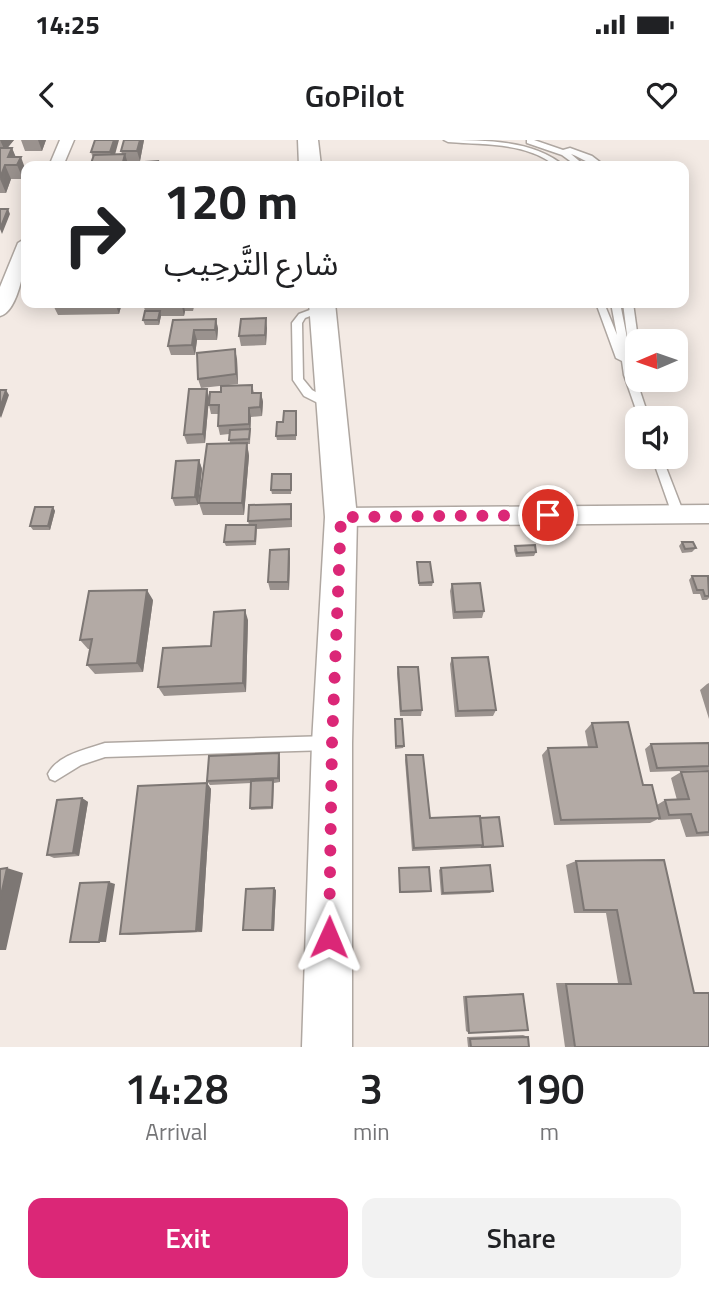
<!DOCTYPE html>
<meta charset="utf-8">
<style>
:root{--surface:#fff;--page:#f2f2f2;--text:#202124;--muted:#757577;--accent:#db2777}
body{margin:0;font-family:"Titillium Web","Noto Sans Arabic",sans-serif;background:var(--page);color:var(--text);height:100vh;display:flex;flex-direction:column;font-size:26px;white-space:nowrap}
*{box-sizing:border-box;margin:0}
p{font-size:23px;color:var(--muted)}
.icon{flex:none;width:38px;height:38px;fill:none;stroke:currentColor;stroke-width:2;stroke-linecap:round;stroke-linejoin:round}
.map{position:relative;height:907px;overflow:hidden}
.side{display:flex;flex-direction:column;background:var(--surface);flex:1}
.side>*{flex:none}
.top-card{position:absolute;left:21px;top:21px;width:668px;height:147px;border-radius:14px;box-shadow:0 4px 18px #0003;background:#fff;color:var(--text);overflow:hidden}
.needle{width:46px;rotate:268deg}
.buttons{position:absolute;left:625px;top:189px;display:grid;gap:14px}
.buttons a{display:grid;place-items:center;width:63px;height:63px;border-radius:14px;background:var(--surface);box-shadow:0 4px 18px #0003;font-size:35px}
.pin{position:absolute;display:grid;place-items:center;width:60px;height:60px;color:#fff;margin:-30px;border:4px solid #fff;border-radius:50%;box-shadow:0 2px 7px #0007}
.me{position:absolute;width:77px;margin:-38px;rotate:1deg;stroke-linejoin:round;filter:drop-shadow(0 0 5px #0008)}
.turn{display:flex;align-items:center;gap:24px;height:147px;padding:0 28px;font-size:32px}
.turn .icon{width:91px;height:91px;stroke-width:2.5}
.turn b{display:block;font-size:49px;line-height:60px}
.eta{display:flex;justify-content:space-evenly;align-items:center;height:119px;text-align:center}
.eta b{font-size:42px;font-weight:600;line-height:49px}
.cta{display:flex;gap:14px;margin-top:auto;padding:14px 28px}
.cta a{flex:1;height:80px;border-radius:14px;background:var(--accent);color:#fff;font-size:28px;font-weight:600;line-height:80px;text-align:center}
.cta a+a{background:var(--page);color:var(--text)}
.status{display:flex;justify-content:space-between;align-items:center;height:49px;padding:0 35px;background:var(--surface);direction:ltr}
.status svg{height:19px;fill:currentColor}
header{display:flex;justify-content:space-between;align-items:center;height:91px;padding:0 28px;background:var(--surface);font-size:32px;font-weight:600}
.map>svg:first-child{display:block}
.lines{fill:none;stroke-linecap:round;stroke-linejoin:round}
.lane-casing{stroke:#afa7a1;stroke-width:3}
.street-casing{stroke:#afa7a1;stroke-width:3}
.secondary-casing{stroke:#afa7a1;stroke-width:3}
.lane{fill:#fff;fill-rule:evenodd}
.street{fill:#fff;fill-rule:evenodd}
.secondary{fill:#fff;fill-rule:evenodd}
.wall{fill:#9a928e}
.shaded-wall{fill:#7d7774}
.building{fill:#b3aaa5;stroke:#7d7774;stroke-width:2}
.route{stroke:#db2777;stroke-width:12;stroke-dasharray:0 21.6}
</style>
<div class="status"><b>14:25</b><svg viewBox="0 0 49 12"><path d="M0 12V9h3v3zM5 12V6h3v6zM10 12V3h3v9zM15 12V0h3v12zM26 1h20v11H26zM47 4h2v5h-2z"/></svg></div>
<header><svg class="icon" aria-label="back" viewBox="0 0 24 24"><path d="M15 5l-7 7 7 7"/></svg>GoPilot<svg class="icon" aria-label="heart" viewBox="0 0 24 24"><path d="M12 20l-8-8c-3-5 5-10 8-4 3-6 11-1 8 4z"/></svg></header>
<div class="map">
<svg width="709" height="907" viewBox="0 0 709 907">
<rect width="100%" height="100%" fill="#f3eae4"/>
<g class="lines">
<g class="lane-casing">
<path id="lane" d="M444,0C484,0 534,0 564,26H556C526,2 485,5 448,2Z
M527,0H534L563,10L570,8L592,16L605,26C593,27 582,18 571,14L585,26H577L562,15L527,3Z
M596,163H604L617,195L611,163H620L628,203L623,163H633L638,199L636,224L632,227L649,278H639L624,235L622,221L616,218Z
M323,165L326,166V170L305,178L302,183L303,239L312,250L334,262L335,265L330,269L304,256L293,240L292,183L299,174Z
M652,317H662L684,374L682,377H674L672,374Z
M329,596L334,598L336,603L334,608L329,610L105,617L81,625L55,641L50,639L48,634C57,615 87,609 105,603Z"/>
</g>
<g class="street-casing">
<path id="street" d="M60,0H74L63,26H49Z
M26,98C27,116 20,171 0,176V147L18,103Z
M709,365V383L341,386L333,384L330,377L333,370L341,368Z"/>
</g>
<g class="secondary-casing">
<path id="secondary" d="M298,0H318L321,26H299Z
M309,163H335L357,377L352,603V907H302L312,603L325,377Z"/>
</g>
<use href="#lane" class="lane"/>
<use href="#street" class="street"/>
<use href="#secondary" class="secondary"/>
</g>
<path class="wall" d="M0,0H46L42,11H25L21,0H14L7,8H12L23,39H11L6,53H0Z
M95,0L115,14H122L121,11L124,0H144L140,21H127V26H90L93,19L91,12Z
M52,163H122L119,174L58,175Z
M145,163H195L193,171H185L184,176H161L159,185H145L143,180L145,171L144,167Z
M216,179L218,189L217,200H197L195,215H171L168,206Z
M267,188L266,205L241,206L239,196Z
M237,219L238,244L201,248L198,239Z
M252,245L254,253H261L263,262L262,276L251,277L250,304H247L249,316L244,375H203L199,363L230,304L229,294L220,295L218,286V274H211L209,265L221,252Z
M207,249L209,258L205,303L187,304L184,295Z
M297,275L296,300H277L276,296L283,282Z
M199,320L202,329L198,365L175,366L172,358Z
M292,338L291,354H272L271,350Z
M53,367L55,371L50,390H33L30,386Z
M292,372V387L257,389L256,405L226,406L224,402L249,385L248,381Z
M682,402L696,408L692,412L682,413L679,406Z
M515,406L536,412L534,416L516,417L514,410Z
M290,417L289,450H270L268,442Z
M417,422L433,442L432,446H419Z
M692,436L709,439V458L707,460H702L700,454H693L689,440Z
M452,444L484,471L482,478L453,479L450,451Z
M153,460L143,532L95,534L87,525L90,509H88L80,500Z
M248,480L246,552L164,556L158,547L211,506Z
M452,518L496,570L493,576L455,577L450,524Z
M398,527L422,570L421,576H400L397,533Z
M709,543V579L700,550L707,544Z
M395,579L404,606L403,608L395,609Z
M592,583L643,645L657,665L665,660H677L671,638L681,632L709,631V696L686,697L680,679L658,680V679L650,683L554,685L542,615L548,608L588,607L585,591Z
M709,603V630L650,632L645,609L651,604Z
M406,615L430,678H480L503,706L502,707L412,711L405,620Z
M280,618V642L274,643L273,669L251,670L250,668L251,643L210,645L207,641Z
M207,643L211,649L202,792L129,795L120,794Z
M82,658L88,662L79,716L54,718L47,715Z
M576,721L693,852H709V907H565L556,843H618L606,773H574L566,725Z
M399,728L431,751L430,752L400,753Z
M441,728L493,751L490,753L441,755L439,730Z
M276,750L274,791H246L243,790Z
M518,854H523L469,893L466,891L463,856Z
M523,895L528,897L529,907H468L467,897Z"/>
<path class="shaded-wall" d="M0,0H14L5,11Z
M38,0H46L42,11Z
M114,0H119L113,22L110,12Z
M140,0H144L140,21L137,11Z
M12,8L18,22L8,17Z
M125,14L128,24L127,26H122Z
M21,17L26,31L23,39L17,25Z
M5,25L11,39L6,53L0,39Z
M8,69L10,74L2,94L0,89Z
M115,163H122L119,174Z
M183,163L185,171L184,176L182,166Z
M160,171L161,176L159,185L158,180Z
M266,178L267,188L266,205L265,195Z
M216,179L218,189L217,200L215,190Z
M194,190L197,200L195,215L192,205Z
M235,209L237,219L238,244L236,234Z
M207,249L209,258L205,303L203,294Z
M6,250L9,255L1,278L0,276V268Z
M261,253L263,262L262,276L260,267Z
M249,268L251,277L250,293L249,284Z
M247,303L249,316L244,375L242,363Z
M199,320L202,329L198,365L195,357Z
M53,367L55,371L50,390L48,386Z
M289,409L290,417L289,450L288,442Z
M147,450L153,460L143,532L137,523Z
M245,470L248,480L246,552L243,543Z
M279,613L280,618V642L278,638Z
M207,643L211,649L202,792L196,791Z
M82,658L88,662L79,716L73,713Z
M7,728L23,733L6,810H0V760Z
M109,742L115,744L106,802H99Z
M274,748L276,750L274,791L272,790Z"/>
<path class="building" d="M95,0H114L110,12H91Z
M124,0H140L137,11H121Z
M0,8H12L8,17H21L17,25H5L0,38Z
M125,14L122,26H90L94,15Z
M158,21L157,26H144L145,22Z
M560,23H593L594,26H560Z
M0,69H8L0,89Z
M145,163H183L182,166L144,167Z
M145,171H160L158,180H143Z
M266,178L265,195L239,196L241,179Z
M216,179L215,190H194L192,205L168,206L173,180Z
M235,209L236,234L198,239L197,213Z
M252,245V253H261L260,267L249,268V284L218,286L219,265H209L210,252H221V246Z
M189,249H207L203,294L184,295Z
M0,250H6L0,268Z
M284,271H296V295L276,296L277,282H283Z
M250,289L249,299L229,300L230,290Z
M247,303L242,363H199L207,304Z
M199,320L195,357L172,358L176,321Z
M272,334H291V350H271Z
M291,364V379L248,381L249,365Z
M35,367H53L48,386H30Z
M226,385H256L255,401L224,402Z
M682,402H693L696,408L685,409Z
M535,405L536,412L517,413L515,406Z
M289,409L288,442H268L270,410Z
M417,422H430L433,442L419,443Z
M692,436H708L709,456H705L703,450H697Z
M480,443L484,471L455,472L452,444Z
M147,450L137,523L87,525L92,499L80,500L89,451Z
M245,470L243,543L158,547L163,508L211,506L214,472Z
M488,517L496,570L458,571L452,518Z
M398,527H418L422,570L401,571Z
M395,579H402L404,606H396Z
M628,582L643,645H652L660,678L561,680L548,608L597,607L592,583Z
M709,603V626L657,628L651,604Z
M279,613L278,638L207,641L209,616Z
M406,615H423L430,678L480,676L483,705L414,708Z
M709,631V692L697,693L691,674L669,675L665,660L689,659L681,632Z
M273,640L272,667L250,668L251,641Z
M207,643L196,791L120,794L138,646Z
M82,658L73,713L47,715L57,660Z
M499,677L503,706L482,707L483,705L480,678Z
M664,720L694,853H709V907H575L566,844H631L617,770H584L576,721Z
M490,725L493,751L443,753L441,728Z
M429,727L431,751L400,752L399,728Z
M7,728L0,760V729Z
M109,742L99,802H70L80,743Z
M274,748L272,790H243L246,749Z
M523,854L528,890L469,893L466,857Z
M528,897L529,907H471L470,899Z"/>
<g class="lines">
<path class="route" d="M329,797L332,603L341,377L548,375"/>
</g>
</svg>
<div class="buttons">
<a><svg class="needle" viewBox="-14 -14 28 28"><path d="M0-13l5 13h-10z" fill="#e53935"/><path d="M0 13l5-13h-10z" fill="#757577"/></svg></a>
<a><svg class="icon" aria-label="sound" viewBox="0 0 24 24"><path d="M4 9h4l5-4v14l-5-4H4zM17 9q2 3 0 6"/></svg></a>
</div>
<div class="pin" style="left:548px;top:375px;background:#d93025"><svg class="icon" aria-label="arrive" viewBox="0 0 24 24"><path d="M6 21V4h12l-3 4 3 4H6"/></svg></div>
<svg class="me" style="left:329px;top:797px" viewBox="-20 -20 40 40"><path d="M0-17L14 15 0 8-14 15z" fill="#db2777" stroke="#fff" stroke-width="4"/></svg>
<div class="top-card">
<div class="turn"><svg class="icon" aria-label="right" viewBox="0 0 24 24"><path d="M7 20v-9h11M14 6l5 5-5 5"/></svg><div><b>120 m</b>شارع التَّرحِيب</div></div>
</div>
</div>
<section class="side">
<div class="eta">
<div><b>14:28</b><p>Arrival</p></div>
<div><b>3</b><p>min</p></div>
<div><b>190</b><p>m</p></div>
</div>
<div class="cta"><a>Exit</a><a>Share</a></div>
</section>
